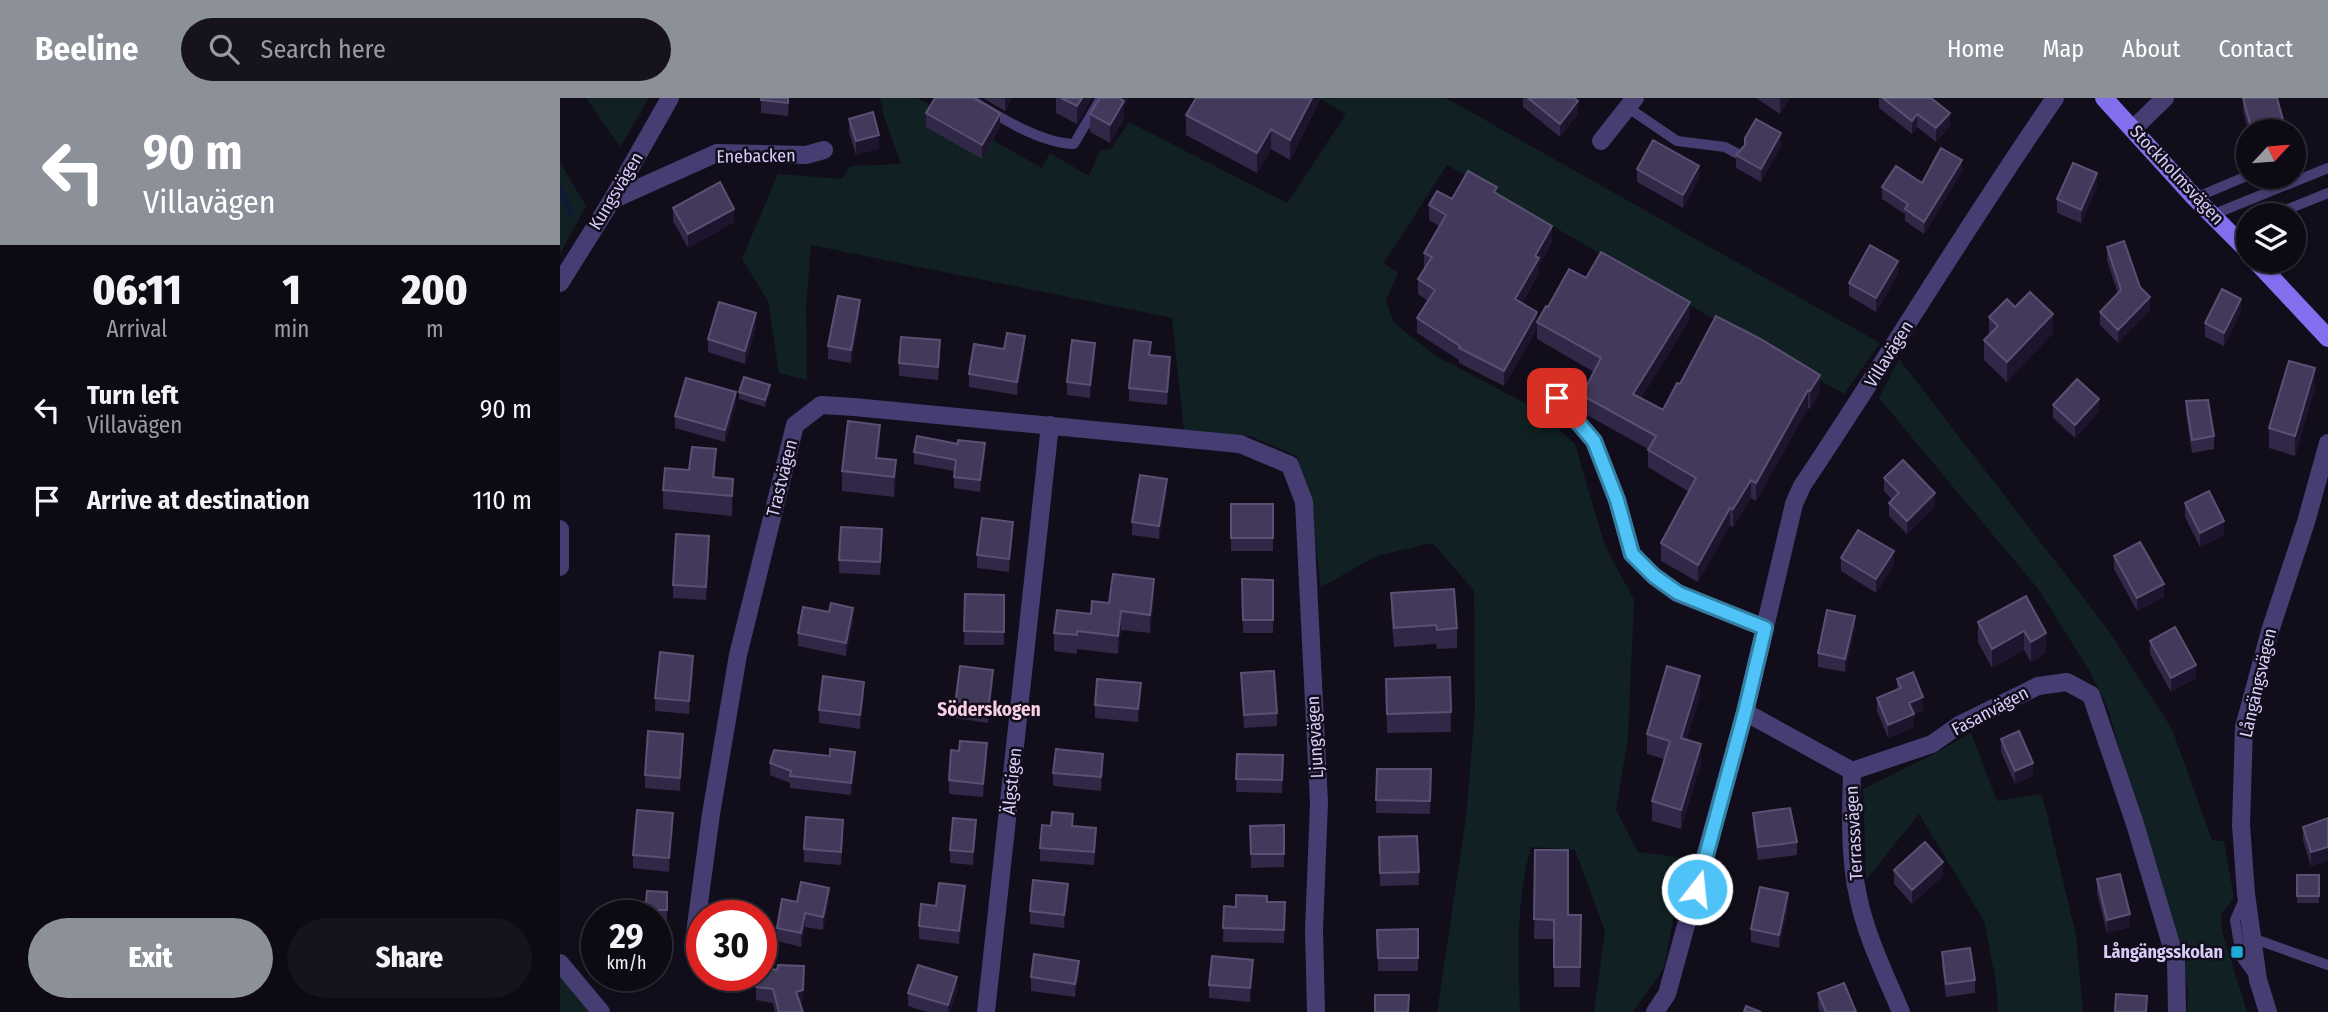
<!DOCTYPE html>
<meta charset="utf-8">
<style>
:root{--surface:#0d0a14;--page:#16131d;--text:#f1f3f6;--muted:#9a9aa0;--line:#2d2b34;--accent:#8c9099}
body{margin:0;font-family:"Fira Sans Condensed",sans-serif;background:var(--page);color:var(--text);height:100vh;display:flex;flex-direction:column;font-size:26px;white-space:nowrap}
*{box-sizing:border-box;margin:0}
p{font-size:23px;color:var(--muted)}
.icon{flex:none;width:38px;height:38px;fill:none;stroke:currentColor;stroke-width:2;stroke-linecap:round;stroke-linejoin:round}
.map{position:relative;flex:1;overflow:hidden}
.sheet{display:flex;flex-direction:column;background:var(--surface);width:560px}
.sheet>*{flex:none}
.hud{background:#8c9099;color:#fff;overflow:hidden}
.needle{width:46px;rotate:64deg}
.controls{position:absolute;left:1676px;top:21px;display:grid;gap:14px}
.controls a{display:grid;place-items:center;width:70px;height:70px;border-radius:50%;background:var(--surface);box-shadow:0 2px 5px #0004,0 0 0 2px var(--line);font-size:35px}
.speed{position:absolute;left:21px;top:802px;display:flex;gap:14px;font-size:35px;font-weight:700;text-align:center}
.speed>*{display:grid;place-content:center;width:91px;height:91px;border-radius:50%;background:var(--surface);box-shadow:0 2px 5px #0004,0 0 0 2px var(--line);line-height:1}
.speed small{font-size:18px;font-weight:400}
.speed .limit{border:10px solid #d22;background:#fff;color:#111}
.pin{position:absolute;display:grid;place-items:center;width:60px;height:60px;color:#fff;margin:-30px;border-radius:14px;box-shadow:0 4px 10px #0006}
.me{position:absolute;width:77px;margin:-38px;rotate:16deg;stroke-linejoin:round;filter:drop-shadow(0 0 5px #0008)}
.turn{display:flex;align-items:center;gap:24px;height:147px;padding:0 28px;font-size:32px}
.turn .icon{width:91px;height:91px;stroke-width:2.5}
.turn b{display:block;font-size:49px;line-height:60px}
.eta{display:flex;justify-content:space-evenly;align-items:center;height:119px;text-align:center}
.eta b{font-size:42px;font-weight:800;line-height:49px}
.action{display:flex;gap:14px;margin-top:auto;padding:14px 28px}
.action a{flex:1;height:80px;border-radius:42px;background:var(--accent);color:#fff;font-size:28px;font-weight:800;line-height:80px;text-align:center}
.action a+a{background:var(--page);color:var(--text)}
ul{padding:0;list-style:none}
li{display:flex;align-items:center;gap:21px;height:91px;padding:0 28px}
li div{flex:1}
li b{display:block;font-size:26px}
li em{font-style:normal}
header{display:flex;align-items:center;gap:42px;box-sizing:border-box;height:98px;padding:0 35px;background:var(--accent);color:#fff}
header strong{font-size:33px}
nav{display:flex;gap:38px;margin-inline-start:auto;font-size:24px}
.search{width:490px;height:63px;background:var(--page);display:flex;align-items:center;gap:18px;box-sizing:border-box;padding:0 24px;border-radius:38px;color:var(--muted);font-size:26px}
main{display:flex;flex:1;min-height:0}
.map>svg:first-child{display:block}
.green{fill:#112123}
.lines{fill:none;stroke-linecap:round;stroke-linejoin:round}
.stream{stroke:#0f1936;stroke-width:6}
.lane{stroke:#463d73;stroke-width:10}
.street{stroke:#463d73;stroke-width:18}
.secondary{stroke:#826fed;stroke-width:18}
.wall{fill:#312746}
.shaded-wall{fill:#1d152d}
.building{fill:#43395a;stroke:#5a5073;stroke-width:2}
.route-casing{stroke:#337fa1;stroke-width:18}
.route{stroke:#4fc3f7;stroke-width:12}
.poi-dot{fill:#1babd6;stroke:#110d1a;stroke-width:2.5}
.labels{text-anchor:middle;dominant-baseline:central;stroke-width:5;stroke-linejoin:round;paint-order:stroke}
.street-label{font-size:18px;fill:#d7ccf9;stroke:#110d1a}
.poi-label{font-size:18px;font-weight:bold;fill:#d7ccf9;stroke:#110d1a;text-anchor:end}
.neighbourhood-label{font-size:19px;font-weight:bold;fill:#f9cee4;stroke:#110d1a}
</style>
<header>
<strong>Beeline</strong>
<div class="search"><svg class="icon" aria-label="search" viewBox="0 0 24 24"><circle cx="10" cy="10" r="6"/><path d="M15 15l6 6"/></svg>Search here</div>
<nav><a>Home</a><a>Map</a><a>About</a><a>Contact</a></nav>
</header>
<main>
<section class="sheet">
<div class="hud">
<div class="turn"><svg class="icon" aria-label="left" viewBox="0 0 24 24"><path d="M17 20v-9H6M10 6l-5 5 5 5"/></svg><div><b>90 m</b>Villavägen</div></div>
</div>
<div class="eta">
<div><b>06:11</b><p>Arrival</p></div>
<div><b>1</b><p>min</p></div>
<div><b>200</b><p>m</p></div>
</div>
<ul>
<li><svg class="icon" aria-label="left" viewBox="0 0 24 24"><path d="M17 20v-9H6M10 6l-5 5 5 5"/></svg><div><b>Turn left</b><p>Villavägen</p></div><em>90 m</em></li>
<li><svg class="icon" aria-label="arrive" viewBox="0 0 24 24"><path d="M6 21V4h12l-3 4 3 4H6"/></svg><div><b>Arrive at destination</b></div><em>110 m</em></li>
</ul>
<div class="action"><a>Exit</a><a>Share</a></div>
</section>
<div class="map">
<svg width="1768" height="914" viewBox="0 0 1768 914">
<rect width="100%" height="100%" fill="#110d1a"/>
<path class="green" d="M26,0H89L60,49Z
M320,0H358L377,11L367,29L422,60L433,42L482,70L490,55L529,78L540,52H550L569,24L727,105L786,16L759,0H886L1320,245L1284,296L887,67L824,165L838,175L826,203L834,225L876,258L976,311L1015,346L1045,448L1074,502L1068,639L1056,712L1078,754L1125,760L1104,870L1073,914H1034L1045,833L1015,752L971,749C956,802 958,859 960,914H877L906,720L915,611L914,493L873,445L817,458L761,489L748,392L737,358L690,338L643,342L624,333L612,220L251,147L246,208L247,282L219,275L208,203L182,161L218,76L282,81L290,68L341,66L323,15Z
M0,64L26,108L0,156Z
M1339,261L1546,529L1612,631L1652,742L1664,743L1674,800L1661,817L1662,833L1687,914H1627L1628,893L1622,865L1548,611L1530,574L1479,492L1319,300Z
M1411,635L1437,703L1482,696L1516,837L1523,914H1438L1436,884L1424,823L1359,716L1306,782L1303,691L1370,658Z
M0,875L30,914H0Z"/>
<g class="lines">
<path class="stream" d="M0,91L12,117"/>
<path class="lane" d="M408,0C438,18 479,45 514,46L541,0
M1067,9L1117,43L1165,49L1178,56
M1635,100L1689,77
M1652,117L1768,70
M1713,117L1768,95
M1673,137L1689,127
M1685,799L1675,822L1681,859L1694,877
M1692,840L1768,867"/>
<path class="street" d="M1574,30L1605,0
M1041,43L1075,0
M52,102L157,55L246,57L264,52
M0,185L52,102L110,0
M997,300L1034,343L1057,402L1072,456L1094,478L1117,495L1205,530
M0,431V469
M1185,614L1292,673L1372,646L1399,627L1478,588L1507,584L1531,597L1575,726L1616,863L1617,914
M1292,673C1291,715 1289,757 1298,798C1306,838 1325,876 1341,914
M133,850L151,716L178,557L235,327L261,307L294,309L680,346L730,367L744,404L759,705L754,832L756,914
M0,865L41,914
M426,914L490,327
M1095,914L1107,896L1185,614L1234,406L1242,388C1328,260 1407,127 1495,0
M1708,914L1698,882L1686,796L1681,727L1684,629L1710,533L1746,424L1768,345"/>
<path class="secondary" d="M1544,0L1635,100L1689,154
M1696,163L1768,240"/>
</g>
<path class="wall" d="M201,0H229L228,18L201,15Z
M423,0H452L445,13Z
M496,0H532L517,26L496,15Z
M540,0H569L564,8V21L550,45L530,34V16Z
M761,0L730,62L711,51L697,75L626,37V17Z
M963,0H1014L1018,16L1000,39L963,9Z
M1196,0H1230L1220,16Z
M1319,0H1371L1390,28L1376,44L1357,29L1352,36L1319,10Z
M1683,0L1726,33L1689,34L1683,13Z
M366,15L440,29L422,61L366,29Z
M289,21L319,50L296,57L289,34Z
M1185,47L1221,48L1201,84L1176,70V57Z
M1077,71L1139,81L1123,110L1077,84Z
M1402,73L1364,136L1345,123V116L1322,101V89L1362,85Z
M1537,88L1521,125L1497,115V101Z
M937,96L992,144L979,167V175L962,205L977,223L988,209L1026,180L1130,221L1081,300L1103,312L1120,286L1156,218L1260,294L1250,311L1248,310L1196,403L1191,400L1173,429L1170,427L1138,484L1101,463V445L1129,394L1088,369V351L1027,317L1023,312V295L1034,274L977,241V231L944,288L899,265V262L857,235V220L868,203L858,196V181L864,171V155L879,128L869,122V107L892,101Z
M113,110L174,124L128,150L113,123Z
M1547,149L1590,212L1558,245L1540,227V214L1558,196L1547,162Z
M1338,176L1316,214L1289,198V185Z
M1455,209L1493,235L1447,284L1424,262V242L1429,237V219Z
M1681,214L1664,248L1645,239V225Z
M300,215L291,265L268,261V248Z
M196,229L185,266L148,254V241Z
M444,251H465L457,297L409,289V276Z
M380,256L378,282L339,278V265Z
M535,258L530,300L507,297V284Z
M610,273L607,307L569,303V290Z
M1755,290L1735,358L1709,350V330Z
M210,293L205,309L179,301V294Z
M1626,303L1654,338V351L1632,355L1626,316Z
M176,306L165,344L115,330V318Z
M1493,307L1539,314L1515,340L1493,320Z
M320,347L318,360L336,382L334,399L282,393V373Z
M354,354L425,357L420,394L394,390V373L354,366Z
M156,371L155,379L173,381L172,418L103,411V392L129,372Z
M1324,380L1375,408L1347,436L1329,418V405L1332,402L1324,393Z
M607,394L599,441L572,437V424Z
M1625,405L1664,437L1640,449L1625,419Z
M671,406H713V453H671Z
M453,437L449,474L417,470V457Z
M322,444L320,477L279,475V462Z
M149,451L146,502L113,500V487Z
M1554,458L1604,499L1577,513L1554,471Z
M1281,460L1334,467L1316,495L1281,473Z
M682,481L713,482V535H683Z
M831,495L897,530V550L877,551L876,546L834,549L831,515Z
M405,496L444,497V547H404Z
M1466,498L1486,555L1471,564L1464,552L1432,570L1418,544V524Z
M594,499L590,535L561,532L558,556L517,551V556L494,553V535L531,516L549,505Z
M293,523L286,558L238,548V535Z
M1295,531L1285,574L1258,569V555Z
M1590,543L1636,580L1611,594L1590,556Z
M133,571L129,616L95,613V600Z
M681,575L717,615V628L684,630Z
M890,579L891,634L827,635L826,581Z
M1337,581L1363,612L1354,616V629L1328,640L1317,613V600L1337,591Z
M433,585L428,625L395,620V607Z
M304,597L300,631L259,625V612Z
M1140,597L1126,642L1141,665L1121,731L1092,723V703L1104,661L1087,656V636Z
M581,598L578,624L535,620V607Z
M1441,641L1473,678L1455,686L1441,654Z
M123,649L120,693L85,690V677Z
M399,653L427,659L423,699L389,696V682Z
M677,656L723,657L722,695L676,694Z
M210,665L295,667L291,697L230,690V685L210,677Z
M543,670L541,693L493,688V675Z
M817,671H871L870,716L816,715Z
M1193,715L1237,744V757L1198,762L1193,728Z
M1768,720V762L1751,768L1743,742V729Z
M724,727V769L691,770L690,728Z
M491,728H513L536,743L534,767L480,763V750Z
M113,729L109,774L73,770V757Z
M283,735L281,767L244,764V751Z
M416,735L413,767L390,765V752Z
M857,738L859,787L820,788L819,739Z
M975,752L1008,817H1021L1020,889H994V841H974Z
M1334,772L1383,778L1352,806L1334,786Z
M1737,777H1759V805H1737Z
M1537,781L1570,829L1547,835L1537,795Z
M107,794V825H97L96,817L86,804Z
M508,800L504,830L470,826V813Z
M405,802L399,846L359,841V828L376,808Z
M269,803L263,832L245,829L241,849L217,843V830L237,804Z
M707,804H725L724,845L663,844L664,808L676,809Z
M1228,809L1219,850L1191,844V831Z
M858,831V873H818L817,832Z
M1382,854L1415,882V895L1386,899L1382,868Z
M693,875L690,904L649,900V887Z
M519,876L515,899L471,893V879Z
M199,877L243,905L240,906L243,914H215L213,905L196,902V889Z
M397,892L390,914H367L348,908V895Z
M1258,895L1296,914H1260L1258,908Z"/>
<path class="shaded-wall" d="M445,0H452L445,13Z
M522,0H532L517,26V8Z
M559,0H569L564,8V21L550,45V27Z
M752,0H761V1L730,62V42Z
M1220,0H1230L1220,16Z
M1018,3V16L1000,39V26Z
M1390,15V28L1376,44V30Z
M440,16V29L422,61V47Z
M1357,16V29L1352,36V23Z
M711,31V51L697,75V55Z
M1221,35V48L1201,84V71Z
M319,37V50L296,57V43Z
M1402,62V73L1364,136V124Z
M1139,68V81L1123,110V97Z
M1537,75V88L1521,125V112Z
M174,111V124L128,150V136Z
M992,128V144L979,167V175L955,217V201L975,158Z
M1338,163V176L1316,214V200Z
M1590,199V212L1558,245V232Z
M1681,201V214L1664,248V235Z
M300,202V215L291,265V252Z
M1130,204V221L1073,313V296Z
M977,214V231L944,288V273Z
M196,215V229L185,266V253Z
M1493,216V235L1447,284V264Z
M465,238V251L457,297V284Z
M535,245V258L530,300V287Z
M610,259V273L607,307V294Z
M1755,270V290L1735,358V338Z
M1260,277V294L1250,311V293Z
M210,287V293L205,309V302Z
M1248,292V310L1196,403V385Z
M176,294V306L165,344V332Z
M1539,301V314L1515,340V327Z
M320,327V347L316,379V360Z
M425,345V357L420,394V382Z
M156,351V371L153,399V379Z
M336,362V382L334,399V379Z
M173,381V401L172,418V398Z
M607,381V394L599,441V428Z
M1191,382V400L1173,429V411Z
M1375,395V408L1347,436V423Z
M1170,410V427L1138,484V467Z
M1664,423V437L1640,449V435Z
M453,424V437L449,474V461Z
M1334,453V467L1316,495V481Z
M594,481V499L590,535V517Z
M1604,486V499L1577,513V500Z
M293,510V523L286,558V545Z
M561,513V532L558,556V538Z
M1295,518V531L1285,574V561Z
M1464,533V552L1432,570V551Z
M1486,535V555L1471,564V544Z
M133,558V571L129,616V603Z
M1636,567V580L1611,594V580Z
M433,572V585L428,625V612Z
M1140,578V597L1121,660V640Z
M304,584V597L300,631V617Z
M581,585V598L578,624V611Z
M1363,599V612L1349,618V605Z
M1354,616V629L1328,640V627Z
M123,636V649L120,693V680Z
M427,645V659L423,699V686Z
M1141,646V665L1121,731V712Z
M295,654V667L291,697V685Z
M543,656V670L541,693V679Z
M1473,665V678L1455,686V673Z
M113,715V729L109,774V760Z
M416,722V735L413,767V754Z
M1768,749V762L1751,768V754Z
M1383,764V778L1352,806V792Z
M508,786V800L504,830V817Z
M405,788V802L399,846V833Z
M269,790V803L263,832V819Z
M1228,795V809L1219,850V837Z
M245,815V829L241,849V835Z
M1570,816V829L1547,835V822Z
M693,862V875L690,904V890Z
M519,863V876L515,899V886Z
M244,868L243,905L236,907V894Z
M397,879V892L390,914H388V907Z"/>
<path class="building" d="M201,0H228V5L201,2Z
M375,0H413L438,14L440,16L422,47L366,15Z
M501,0H522L517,8Z
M540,0H559L564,3L550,27L530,16Z
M636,0H752L730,42L711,31L697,55L626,17Z
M968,0H1014L1018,3L1000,26Z
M1323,0H1371L1390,15L1376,30L1357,16L1352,23Z
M1683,0H1717L1726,33H1692Z
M313,14L319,37L296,43L289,21Z
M1196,21L1221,35L1201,71L1176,57L1185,47V40Z
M1093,42L1139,68L1123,97L1077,71Z
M1381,50L1402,62L1364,124L1345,111L1348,106L1322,89L1336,68L1362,85Z
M1513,65L1537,75L1521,112L1497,101Z
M908,73L937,89L934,94L992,128L975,158L979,160L955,201L977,214L944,273L899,250L900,248L857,220L875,192L858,181L872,159L864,155L886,117L869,107L877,93L892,101Z
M160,84L174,111L128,136L113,110Z
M1564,143L1580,189L1590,199L1558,232L1540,214L1561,192L1547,149Z
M1310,147L1338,163L1316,200L1289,185Z
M1041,154L1130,204L1073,296L1103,312L1117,285L1120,286L1156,218L1199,240L1260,277L1250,293L1248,292L1196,385L1191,382L1173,411L1170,410L1138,467L1101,445L1136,380L1088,352L1096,338L1027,300L1023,295L1041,260L977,224L986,208L988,209L1009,171L1026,180Z
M1662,191L1681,201L1664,235L1645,225Z
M1470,194L1493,216L1447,264L1424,242L1438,228L1429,219L1447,201L1455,209Z
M278,198L300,202L291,252L268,248Z
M159,204L196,215L185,253L148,241Z
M447,235L465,238L457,284L409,276L414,246L444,251Z
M341,239L380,242L378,269L339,265Z
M512,242L535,245L530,287L507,284Z
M574,242L591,244L589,257L610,259L607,294L569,290Z
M1729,263L1755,270L1735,338L1709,330Z
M184,279L210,287L205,302L179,294Z
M126,280L176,294L165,332L115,318Z
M1517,281L1539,301L1515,327L1493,307Z
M1648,302L1654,338L1632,342L1626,303Z
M288,323L320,327L316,360L336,362L334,379L282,373Z
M357,338L398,346V342L425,345L420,382L394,379L396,362L354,354Z
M132,349L156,351L153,379L173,381L172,398L103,392L105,370L129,372Z
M1343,362L1375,395L1347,423L1329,405L1339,395L1324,380Z
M580,377L607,381L599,428L572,424Z
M1649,393L1664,423L1640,435L1625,405Z
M671,406H713V440H671Z
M422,420L453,424L449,461L417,457Z
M281,429L322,431L320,464L279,462Z
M1298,432L1334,453L1316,481L1281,460Z
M116,436L149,438L146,489L113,487Z
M1580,444L1604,486L1577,500L1554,458Z
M553,476L594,481L590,517L561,513L558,538L517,533V537L494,535L497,512L531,516L532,503L549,505Z
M682,481L713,482V522H683Z
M894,491L897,530L877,532L876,527L834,530L831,495Z
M405,496L444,497V534L404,533Z
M1466,498L1486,535L1471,544L1464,533L1432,551L1418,524Z
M271,505L293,510L286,545L238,535L243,509L269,514Z
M1267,512L1295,518L1285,561L1258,555Z
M1615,529L1636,567L1611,580L1590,543Z
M100,554L133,558L129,603L95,600Z
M400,568L433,572L428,612L395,607Z
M1107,568L1140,578L1121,640L1141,646L1121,712L1092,703L1110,643L1087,636Z
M714,573L717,615L684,617L681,575Z
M1353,574L1363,599L1349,605L1354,616L1328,627L1317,600L1341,590L1337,581Z
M263,578L304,584L300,617L259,612Z
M890,579L891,614L827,616L826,581Z
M537,581L581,585L578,611L535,607Z
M88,633L123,636L120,680L85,677Z
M1459,633L1473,665L1455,673L1441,641Z
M400,643L427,645L423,686L389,682L391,652L399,653Z
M270,651L295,654L291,685L230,678L231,673L210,665L214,652L270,658Z
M496,651L543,656L541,679L493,675Z
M677,656L723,657L722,682L676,681Z
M817,671H871L870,703L816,702Z
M1230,710L1237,744L1198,749L1193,715Z
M77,712L113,715L109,760L73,757Z
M492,714L513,716L512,728L536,730L534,754L480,750L482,727L491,728Z
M246,719L283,722L281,754L244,751Z
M393,720L416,722L413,754L390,752Z
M1768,720V749L1751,754L1743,729Z
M724,727V756H691L690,728Z
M857,738L859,774L820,775L819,739Z
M1365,744L1383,764L1352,792L1334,772Z
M975,752H1008V817H1021L1020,869H994V822L974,821Z
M1560,776L1570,816L1547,822L1537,781Z
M1737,777H1759V798H1737Z
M473,782L508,786L504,817L470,813Z
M241,784L269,790L263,819L245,815L241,835L217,830L222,801L237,804Z
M379,785L405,788L399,833L359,828L361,806L376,808Z
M1200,789L1228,795L1219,837L1191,831Z
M87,793L107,794V812H97L96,849V817H73V804H86Z
M676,797L707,798V804H725L724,832L663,830L664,808L676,809Z
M858,831V860H818L817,832Z
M1410,850L1415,882L1386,886L1382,854Z
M474,856L519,863L515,886L471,879Z
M652,858L693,862L690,890L649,887Z
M218,867L244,868L243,892L236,894L243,914H219L213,891L196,889L199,877H201V869L217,872Z
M358,867L397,879L388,907L348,895Z
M1284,885L1296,914H1266L1258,895Z
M1556,896L1587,898L1586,914H1555Z
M815,897H849L848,914H815Z
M1186,908L1201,914H1184Z"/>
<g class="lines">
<g class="route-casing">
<path id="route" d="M997,300L1034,343L1057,402L1072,456L1094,478L1118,495L1205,530L1185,614L1137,791"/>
</g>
<use href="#route" class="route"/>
</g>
<rect class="poi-dot" x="1670" y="847" width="14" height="14" rx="3.5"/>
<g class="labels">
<g class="street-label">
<text transform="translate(196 58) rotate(-1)">Enebacken</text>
<text transform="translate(1617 77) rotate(47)">Stockholmsvägen</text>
<text transform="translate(56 93) rotate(-59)">Kungsvägen</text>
<text transform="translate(1329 256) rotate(-58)">Villavägen</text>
<text transform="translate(222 380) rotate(-76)">Trastvägen</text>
<text transform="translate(1698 585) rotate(-77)">Långängsvägen</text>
<text transform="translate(1430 613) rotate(-28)">Fasanvägen</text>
<text transform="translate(755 639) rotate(-93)">Ljungvägen</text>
<text transform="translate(452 683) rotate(-84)">Älgstigen</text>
<text transform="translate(1294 735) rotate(-93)">Terrassvägen</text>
</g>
<g class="poi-label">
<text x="1663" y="854">Långängsskolan</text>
</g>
<g class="neighbourhood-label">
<text x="429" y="611">Söderskogen</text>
</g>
</g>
</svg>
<div class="controls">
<a><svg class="needle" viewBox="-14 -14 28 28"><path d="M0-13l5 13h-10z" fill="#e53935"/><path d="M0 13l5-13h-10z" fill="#9a9aa0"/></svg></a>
<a><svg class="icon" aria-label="layers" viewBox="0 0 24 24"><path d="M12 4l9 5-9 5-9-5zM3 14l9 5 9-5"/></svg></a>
</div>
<div class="speed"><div>29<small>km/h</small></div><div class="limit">30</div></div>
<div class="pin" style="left:997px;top:300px;background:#d93025"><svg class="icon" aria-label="arrive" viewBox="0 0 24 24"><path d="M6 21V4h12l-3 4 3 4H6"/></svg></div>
<svg class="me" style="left:1137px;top:791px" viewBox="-20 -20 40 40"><circle r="17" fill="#4fc3f7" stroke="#fff" stroke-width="3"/><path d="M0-11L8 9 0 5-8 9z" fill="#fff"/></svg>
</div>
</main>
